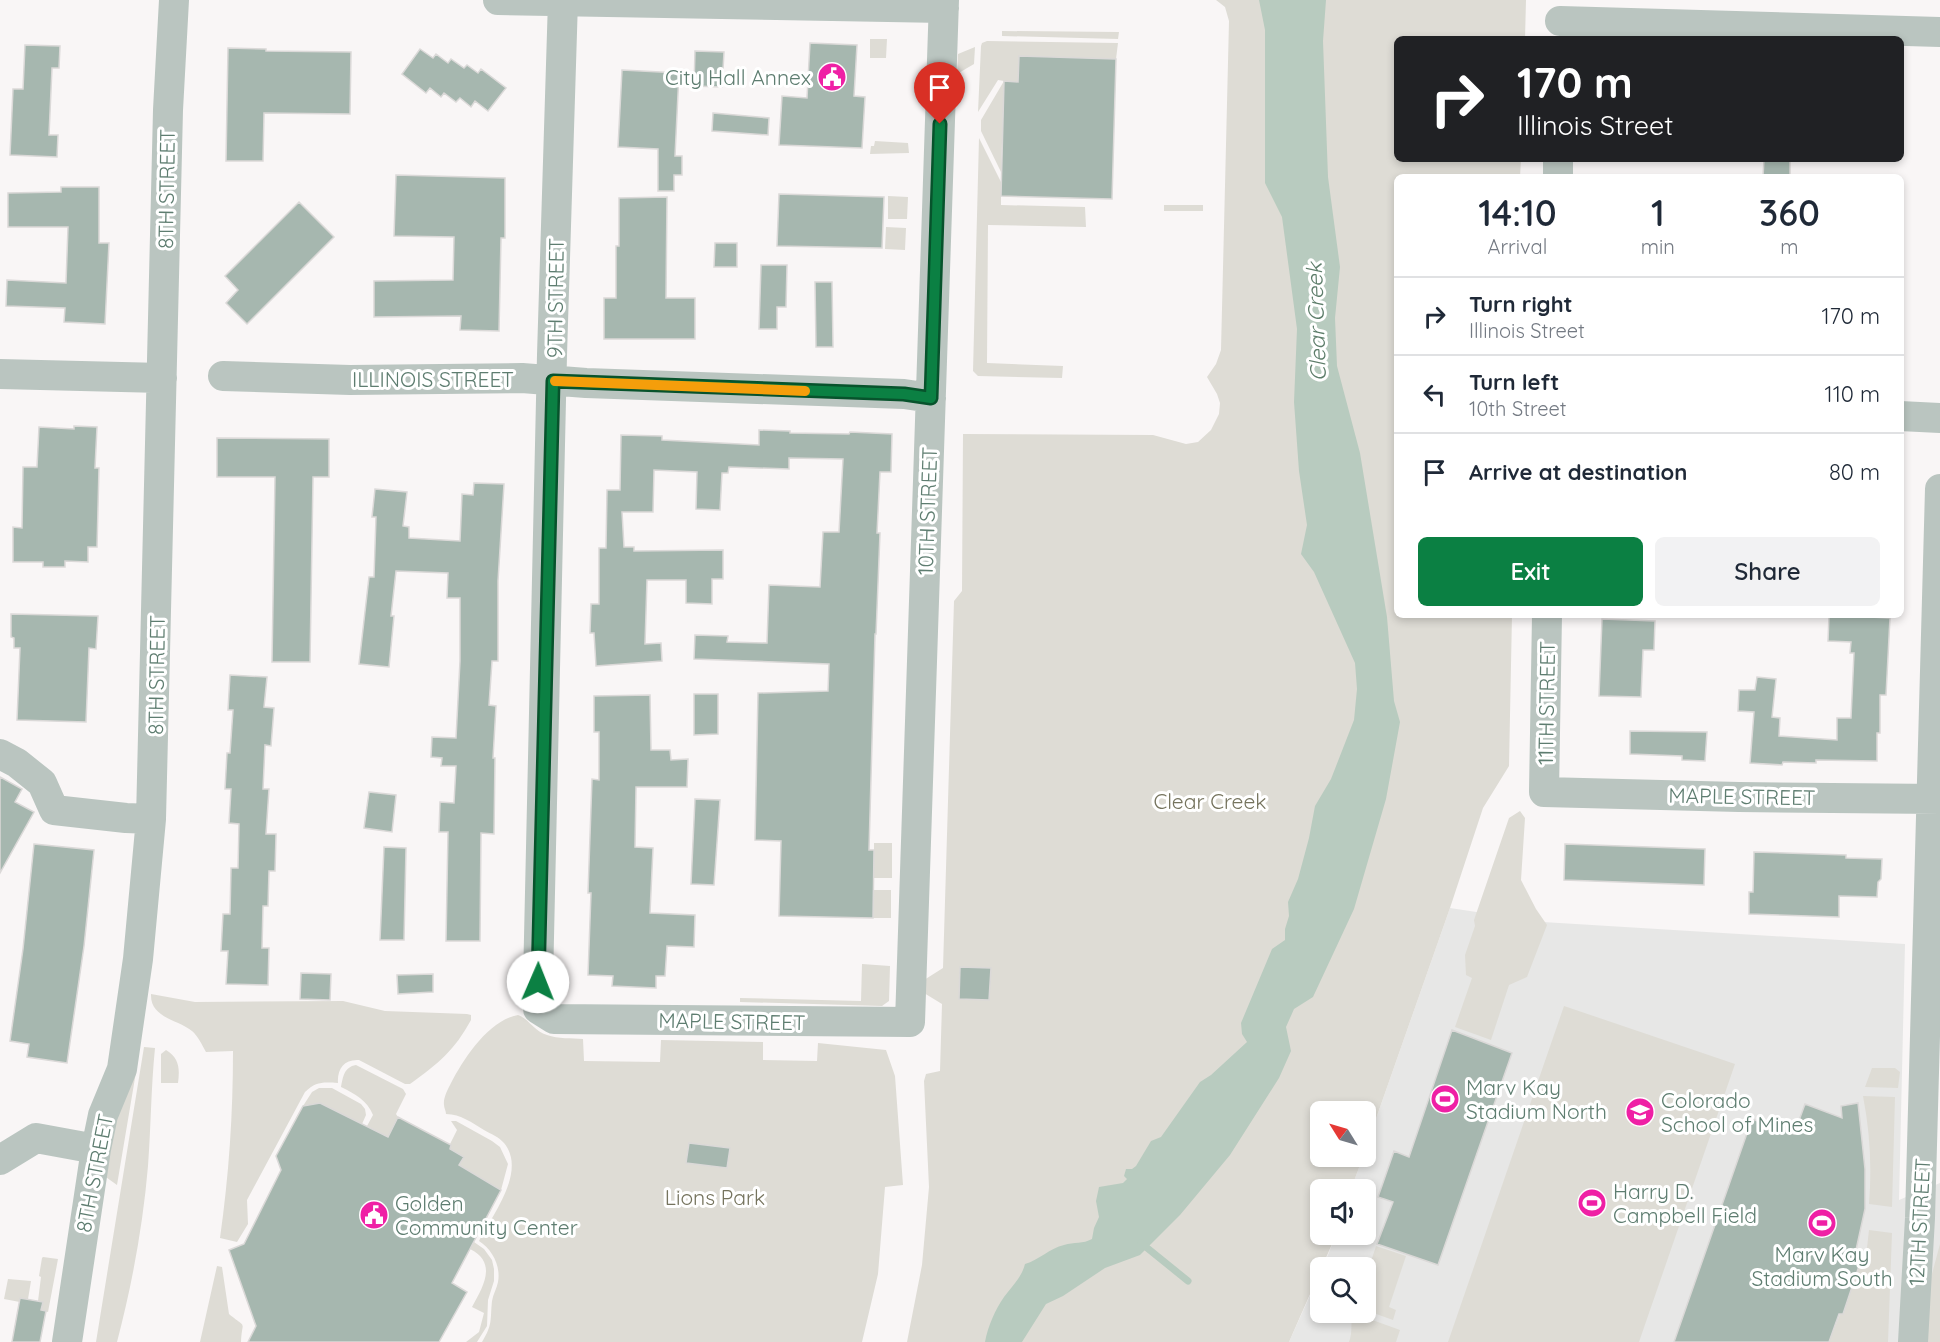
<!DOCTYPE html>
<style>
:root{--surface:#fff;--page:#f2f2f3;--text:#1f2937;--muted:#747a83;--line:#e0e1e3;--accent:#0b8043}
body{margin:0;font-family:Quicksand,sans-serif;background:var(--page);color:var(--text);height:100vh;display:flex;flex-direction:column;font-size:22px;white-space:nowrap}
*{box-sizing:border-box;margin:0}
p{font-size:20px;color:var(--muted)}
.icon{flex:none;width:33px;height:33px;fill:none;stroke:currentColor;stroke-width:2;stroke-linecap:round;stroke-linejoin:round}
.map{position:relative;flex:1;overflow:hidden}
.sheet{position:absolute;left:1394px;top:174px;width:510px;height:444px;display:flex;flex-direction:column;background:var(--surface);border-radius:9px;box-shadow:0 3px 9px #0003}
.sheet>*{flex:none}
.banner{position:absolute;left:1394px;top:36px;width:510px;height:126px;border-radius:9px;box-shadow:0 3px 9px #0003;background:#202124;color:#fff;overflow:hidden}
.needle{width:39px;rotate:307deg}
.buttons{position:absolute;left:1310px;top:1101px;display:grid;gap:12px}
.buttons a{display:grid;place-items:center;width:66px;height:66px;border-radius:9px;background:var(--surface);box-shadow:0 3px 9px #0003;font-size:30px}
.pin{position:absolute;display:grid;place-items:center;width:51px;height:51px;color:#fff;margin:-62px -26px;border-radius:50% 50% 50% 0;rotate:-45deg;box-shadow:0 0 6px #0007}
.pin .icon{rotate:45deg}
.me{position:absolute;width:66px;margin:-33px;rotate:1deg;stroke-linejoin:round;filter:drop-shadow(0 0 4px #0008)}
.turn{display:flex;align-items:center;gap:21px;height:126px;padding:0 24px;font-size:27px}
.turn .icon{width:78px;height:78px;stroke-width:2.5}
.turn b{display:block;font-size:42px;line-height:51px}
.eta{display:flex;justify-content:space-evenly;align-items:center;height:102px;text-align:center}
.eta b{font-size:36px;font-weight:600;line-height:42px}
.primary-button{display:flex;gap:12px;margin-top:auto;padding:12px 24px}
.primary-button a{flex:1;height:69px;border-radius:9px;background:var(--accent);color:#fff;font-size:24px;font-weight:600;line-height:69px;text-align:center}
.primary-button a+a{background:var(--page);color:var(--text)}
ul{padding:0;list-style:none}
li{display:flex;align-items:center;gap:18px;height:78px;padding:0 24px;border-top:2px solid var(--line)}
li div{flex:1}
li b{display:block;font-size:22px}
li em{font-style:normal}
.map>svg:first-child{display:block}
.built{fill:#e7e7e6}
.green{fill:#dedcd5}
.water{fill:#b8cbbf}
.lines{fill:none;stroke-linecap:round;stroke-linejoin:round}
.stream{stroke:#b8cbbf;stroke-width:7}
.building{fill:#a6b7af;stroke:#dbd9d8;stroke-width:1.5}
.minor{stroke:#bac5c0;stroke-width:30}
.route-casing{stroke:#07532c;stroke-width:15}
.route{stroke:#0b8043;stroke-width:10}
.slow{stroke:#f59e0b;stroke-width:10}
.labels{text-anchor:middle;dominant-baseline:central;stroke-width:6;stroke-linejoin:round;paint-order:stroke}
.poi-label{font-size:21px;fill:#5e7d70;stroke:#fff;text-anchor:start}
.street-label{font-size:21px;fill:#5e7d70;stroke:#fff}
.park-label{font-size:21px;fill:#75735d;stroke:#fff}
.water-label{font-size:22px;font-style:italic;fill:#5d7d6a;stroke:#fff}
</style>
<div class="map">
<svg width="1940" height="1342" viewBox="0 0 1940 1342">
<rect width="100%" height="100%" fill="#f9f6f6"/>
<path class="built" d="M1450,908L1543,922L1905,944L1899,1200L1940,1183V1342H1289L1320,1273V1312H1365V1268L1323,1267L1336,1235L1365,1234V1190L1351,1189L1363,1157L1365,1156V1150Z"/>
<path class="green" d="M1216,0H1526L1525,39H1396V159H1521L1520,177H1396V615H1512L1509,766L1483,808L1450,908L1365,1150V1112H1320V1156L1363,1157L1351,1189L1320,1190V1234L1336,1235L1289,1342H907L922,1265L929,1187L924,1081L926,1074L940,1071L942,1004L924,993V980L943,968L954,601L962,591L963,434L1153,435L1186,444L1198,442L1211,430L1219,414L1220,403L1217,394L1207,377L1216,364L1221,350L1229,21L1225,7Z
M1002,31L1119,32L1118,39L1002,36Z
M870,39H887L886,58H870Z
M987,41L1118,43L1116,59L1019,56L1018,82H1004L1001,172L981,131V120L1004,81L998,80L978,112L981,46L982,43Z
M975,47L974,64L957,74L958,54Z
M979,138L1001,182V205L1085,207L1086,227L988,225L987,363L1063,366L1062,378L978,376L973,371Z
M875,141L908,143L909,153L870,154L871,146H874Z
M888,196L908,197L907,219H888Z
M1164,205H1203V211H1164Z
M886,227L906,228L905,250L885,249Z
M1520,811L1525,818L1521,880L1536,909L1547,925L1527,977L1509,985L1491,1040L1455,1027L1472,978L1466,975L1465,955L1475,926L1474,920L1509,818Z
M874,843H892V878H874Z
M874,890H891V918H873Z
M862,964L890,966L889,1001L882,1006L740,1002V998L861,1001Z
M151,994L195,1002L343,1001L385,1011L467,1014L471,1015V1020C454,1051 439,1063 410,1084H405L359,1060C344,1059 337,1069 338,1083C324,1082 316,1081 305,1092L247,1200L248,1224L237,1242L220,1238C229,1175 233,1114 233,1051L206,1052C202,1045 198,1036 192,1031C177,1019 150,1018 151,994Z
M1564,1006L1735,1064L1639,1342H1448Z
M518,1015C529,1019 535,1032 547,1035C558,1039 572,1038 583,1039L584,1061L660,1062L661,1040L763,1042V1060L817,1061L818,1043L886,1050L895,1076L903,1185L885,1187L878,1274L862,1342H482C493,1324 490,1320 492,1301C493,1294 497,1288 498,1282C501,1266 492,1249 479,1241C493,1214 527,1171 504,1143C499,1137 491,1134 484,1130C472,1123 461,1114 446,1114C446,1111 444,1108 444,1105C443,1098 448,1089 451,1083C464,1058 489,1020 518,1015Z
M144,1047L155,1048C151,1087 151,1127 148,1166C143,1225 132,1285 117,1342H96Z
M166,1050C179,1058 180,1068 178,1083H161V1054Z
M356,1065L403,1089L406,1094L396,1114L398,1117L388,1137L367,1126L373,1115C367,1100 355,1094 341,1087C343,1077 344,1067 356,1065Z
M1872,1068H1895L1900,1072L1898,1088L1865,1087Z
M136,1072L117,1185L103,1175L113,1119Z
M319,1088H332L361,1104L365,1109L366,1115L362,1124L320,1103L303,1106L312,1092Z
M1863,1096L1895,1097L1892,1207L1869,1204C1872,1167 1870,1132 1863,1096Z
M451,1121H456L492,1141L500,1147L508,1164L501,1190L459,1165L464,1157L450,1149V1144L457,1130Z
M1869,1230L1892,1233L1888,1342H1829L1859,1267L1865,1266Z
M474,1242L484,1249L492,1260L494,1269V1281L488,1300L487,1326L477,1342H466L479,1332L484,1313L472,1307C483,1287 498,1263 470,1249Z
M1940,1244V1342H1927L1929,1285Z
M1376,1246L1406,1256L1389,1307L1396,1310L1393,1320L1365,1310V1280Z
M43,1257L58,1259L48,1312L41,1310L42,1302L38,1301L41,1277L39,1276L42,1258Z
M217,1266L222,1267L229,1314C248,1330 242,1318 241,1342H200Z
M8,1279L31,1281L28,1299L25,1303L4,1299Z
M1353,1313L1400,1330L1396,1342H1349C1353,1332 1350,1324 1353,1313Z"/>
<path class="water" d="M1259,0H1326L1323,41L1328,177L1340,267L1335,318L1337,366L1360,453L1387,617L1394,701L1400,722L1386,799L1354,909L1313,997L1294,1009L1286,1027L1291,1051L1279,1078L1230,1155L1180,1215L1140,1255L1105,1268L1063,1296L1046,1304L1022,1342H985C988,1326 995,1310 1004,1297C1012,1286 1022,1277 1025,1264C1039,1260 1050,1248 1064,1245C1074,1242 1083,1244 1092,1239L1094,1228L1099,1217L1096,1201L1099,1187L1123,1183L1127,1179L1124,1176L1126,1169H1132L1136,1166L1151,1141L1161,1137L1200,1082L1211,1075L1247,1042L1242,1034L1241,1023L1272,949L1285,940V929L1289,916L1288,902L1298,879L1309,838L1315,806L1331,779L1354,720L1357,689L1355,663L1314,572L1301,554L1307,525L1299,471L1294,402L1297,329L1282,217L1265,183V30Z"/>
<g class="lines">
<path class="stream" d="M1141,1243L1188,1281"/>
</g>
<path class="building" d="M810,43L857,45L854,96L865,97L862,148L779,145L782,96L807,98Z
M25,45L60,46L59,68H52L49,135H58L57,157L10,155L13,89H23Z
M228,48L266,49V51L351,52L350,114L264,113L263,161H226Z
M420,49L433,58L436,54L448,63L451,59L464,68L467,65L478,73L481,69L506,88L488,111L475,101L471,107L460,98L456,102L444,93L441,97L430,88L426,93L402,74Z
M695,51L724,52L722,87L694,86Z
M1019,56L1116,59L1112,199L1001,196L1004,81L1018,82Z
M622,70L679,73L675,156H682V175H674V191H658V149L618,147Z
M713,113L769,118L768,135L712,131Z
M1764,159H1790V177H1763Z
M396,175L505,178V238H501L499,331L460,330L461,316L374,317V281L453,280L454,237L394,236Z
M61,187H99V243H109L105,324L64,322L65,308L6,306L7,280L66,283L68,227H8V193L61,192Z
M779,194L884,197L882,248L777,246Z
M667,197L666,298H695V339H604V298H616V246H619V198Z
M299,202L334,237L247,324L226,303L238,290L225,276Z
M715,243H737V267H714Z
M761,265H787L786,307H777V329H759Z
M815,282H832L833,347H816Z
M74,426L97,427L95,468H99L97,547H88V562L65,561V567H43V562H13V527L22,528L23,467H37L39,427L74,429Z
M759,430L790,431V433L849,434L850,432L892,434L891,472H880L877,533H880L876,634H875L869,850H874L873,918L779,916L781,841L755,840L758,693L828,691L829,664L694,659L695,635L728,636L727,642L767,643L769,585L820,587L823,532H839L843,459L789,458V469L729,467L728,473H722L720,510L696,509L697,472L654,470L653,512H622L624,547H634V551L723,550V579H712V604L686,603V580H647L645,644L661,643L662,661L596,666L594,633H590L591,604H599V548H606L607,490H620L621,435L662,436V440L759,445Z
M217,438L329,439V477H313L310,662H272L275,477H217Z
M474,483L504,484L498,581V661H492L489,705L496,706L493,758H495L494,834L481,833L480,941H446L448,832H439L440,802L454,803L456,766H441L442,758L431,757L432,737L456,738L460,661V598H447L448,573L396,571L391,616H394L389,667L359,664L369,577H374L376,517H372L375,489L407,492L403,526L409,527V538L460,541L462,494L473,495Z
M11,614L98,616L96,649L89,648L86,722L17,720L20,648H14V638L11,637Z
M1829,615L1890,618L1886,695H1880V733H1877V761L1816,760V763L1783,762L1782,765L1750,763L1754,712L1738,711L1739,690H1755L1757,677L1776,679L1772,717L1780,718L1779,736L1837,740V718H1851L1854,653H1850L1851,642L1828,641Z
M1602,619L1655,621L1654,650H1643L1641,697L1599,696Z
M230,675L267,677L264,707L274,708L271,746L265,745L263,789H269L266,834H276L275,871H269L268,906H263L262,948H269L268,985L226,984L228,951H221L223,914H230L231,868H238L239,824L229,823L231,789H225L227,753H230L233,710H228Z
M694,694H718V734L694,735Z
M650,695L651,750H670L671,760L688,759L687,787H636L635,847L653,848L650,913L695,915L694,947L667,946L665,976H656V988L612,986L613,976L588,975L591,893H588L592,779L599,780V732H594V696Z
M1630,731L1707,732L1705,761L1682,760V756L1630,754Z
M0,777L22,789L15,802L34,812L0,873Z
M369,792L396,795L392,832L364,828Z
M695,799L720,800L714,885L691,884Z
M34,844L94,850L84,946L67,1063L27,1057L29,1044L10,1041L23,949Z
M1565,844L1705,849L1704,885L1564,880Z
M384,847L406,848L404,940H380Z
M1754,852L1846,855V858L1882,859L1881,879L1878,882L1877,897L1839,896V917L1749,914V892H1753Z
M960,967L991,968L989,1000L959,999Z
M301,973L331,974L330,1000L300,999Z
M433,974V992L398,994L397,975Z
M1452,1030L1512,1053L1438,1265L1377,1244L1393,1202L1378,1197L1394,1151L1409,1157Z
M320,1103L388,1137L398,1117L451,1145L450,1149L464,1157L459,1165L501,1190L452,1283L467,1292L439,1342H248L256,1326L229,1250L244,1244L281,1170L276,1156L303,1106Z
M1858,1103L1865,1169V1209L1854,1259L1860,1263L1843,1314H1839L1829,1342H1674L1752,1119L1794,1134L1805,1104L1842,1118L1841,1106Z
M689,1143L730,1148L727,1168L686,1163Z
M20,1298L43,1302L41,1310L46,1311L40,1342H12Z"/>
<g class="lines">
<path class="minor" d="M498,0L944,8
M563,0L552,355L538,982V1009L554,1019L910,1022L944,0
M1560,21L1940,32
M1558,177V159
M0,374L162,378
M223,376L350,380L522,378L586,383L904,394L931,398
M1900,416L1940,418
M1547,615L1544,792L1739,797L1940,799
M0,754L17,763L42,783L54,810L126,818L151,819
M0,1160L36,1138L96,1149
M67,1342L96,1149L103,1115L122,1069L138,959L151,819L168,110L174,0
M1913,1342L1920,1218L1940,489"/>
</g>
<g class="lines">
<g class="route-casing">
<path id="route" d="M538,982L553,381L904,394L931,398L940,124"/>
</g>
<use href="#route" class="route"/>
<path class="slow" d="M555,381L805,391"/>
</g>
<defs>
<g id="civic-disc" transform="scale(1.5)"><circle r="9.5" fill="#ef20a5" stroke="#fff"/><path d="M-.6-6.5H3V-4.5H.6V-3L4-1V1h2V6H-6V1h2V-1L-.6-3ZM-1.2 2.5V6h2.4V2.5Z" fill="#fff"/></g>
<g id="stadium-disc" transform="scale(1.5)"><circle r="9.5" fill="#ef20a5" stroke="#fff"/><path d="M0-5a6.5 5 0 1 0 0 10a6.5 5 0 1 0 0-10ZM-3.5-1.8h7v3.6h-7Z" fill="#fff"/></g>
<g id="university-disc" transform="scale(1.5)"><circle r="9.5" fill="#ef20a5" stroke="#fff"/><path d="M0-5L7-2L0 1L-7-2ZM-4 1L0 2.5L4 1V4Q0 6-4 4Z" fill="#fff"/></g>
</defs>
<g fill-rule="evenodd">
<use href="#civic-disc" x="832" y="77"/>
<use href="#stadium-disc" x="1445" y="1099"/>
<use href="#university-disc" x="1640" y="1112"/>
<use href="#stadium-disc" x="1592" y="1203"/>
<use href="#civic-disc" x="374" y="1215"/>
<use href="#stadium-disc" x="1822" y="1223"/>
</g>
<g class="labels">
<g class="poi-label">
<text x="811" y="77" text-anchor="end">City Hall Annex</text>
<text x="1466" y="1087">Marv Kay<tspan x="1466" dy="24">Stadium North</tspan></text>
<text x="1661" y="1100">Colorado<tspan x="1661" dy="24">School of Mines</tspan></text>
<text x="1613" y="1191">Harry D.<tspan x="1613" dy="24">Campbell Field</tspan></text>
<text x="395" y="1203">Golden<tspan x="395" dy="24">Community Center</tspan></text>
<text x="1822" y="1254" text-anchor="middle">Marv Kay<tspan x="1822" dy="24">Stadium South</tspan></text>
</g>
<g class="street-label">
<text transform="translate(166 189) rotate(-89)">8TH STREET</text>
<text transform="translate(555 298) rotate(-89)">9TH STREET</text>
<text x="433" y="379">ILLINOIS STREET</text>
<text transform="translate(927 511) rotate(-88)">10TH STREET</text>
<text transform="translate(156 675) rotate(-89)">8TH STREET</text>
<text transform="translate(1546 703) rotate(-89)">11TH STREET</text>
<text transform="translate(1742 796) rotate(1)">MAPLE STREET</text>
<text transform="translate(732 1021) rotate(1)">MAPLE STREET</text>
<text transform="translate(94 1173) rotate(-79)">8TH STREET</text>
<text transform="translate(1919 1222) rotate(-87)">12TH STREET</text>
</g>
<g class="park-label">
<text x="1210" y="801">Clear Creek</text>
<text x="715" y="1197">Lions Park</text>
</g>
<g class="water-label">
<text transform="translate(1316 322) rotate(-92)">Clear Creek</text>
</g>
</g>
</svg>
<div class="buttons">
<a><svg class="needle" viewBox="-14 -14 28 28"><path d="M0-13l5 13h-10z" fill="#e53935"/><path d="M0 13l5-13h-10z" fill="#747a83"/></svg></a>
<a><svg class="icon" aria-label="sound" viewBox="0 0 24 24"><path d="M4 9h4l5-4v14l-5-4H4zM17 9q2 3 0 6"/></svg></a>
<a><svg class="icon" aria-label="search" viewBox="0 0 24 24"><circle cx="10" cy="10" r="6"/><path d="M15 15l6 6"/></svg></a>
</div>
<div class="pin" style="left:940px;top:124px;background:#d93025"><svg class="icon" aria-label="arrive" viewBox="0 0 24 24"><path d="M6 21V4h12l-3 4 3 4H6"/></svg></div>
<svg class="me" style="left:538px;top:982px" viewBox="-20 -20 40 40"><circle r="19" fill="#fff"/><path d="M0-13L10 11 0 6-10 11z" fill="#0b8043"/></svg>
<div class="banner">
<div class="turn"><svg class="icon" aria-label="right" viewBox="0 0 24 24"><path d="M7 20v-9h11M14 6l5 5-5 5"/></svg><div><b>170 m</b>Illinois Street</div></div>
</div>
<section class="sheet">
<div class="eta">
<div><b>14:10</b><p>Arrival</p></div>
<div><b>1</b><p>min</p></div>
<div><b>360</b><p>m</p></div>
</div>
<ul>
<li><svg class="icon" aria-label="right" viewBox="0 0 24 24"><path d="M7 20v-9h11M14 6l5 5-5 5"/></svg><div><b>Turn right</b><p>Illinois Street</p></div><em>170 m</em></li>
<li><svg class="icon" aria-label="left" viewBox="0 0 24 24"><path d="M17 20v-9H6M10 6l-5 5 5 5"/></svg><div><b>Turn left</b><p>10th Street</p></div><em>110 m</em></li>
<li><svg class="icon" aria-label="arrive" viewBox="0 0 24 24"><path d="M6 21V4h12l-3 4 3 4H6"/></svg><div><b>Arrive at destination</b></div><em>80 m</em></li>
</ul>
<div class="primary-button"><a>Exit</a><a>Share</a></div>
</section>
</div>
